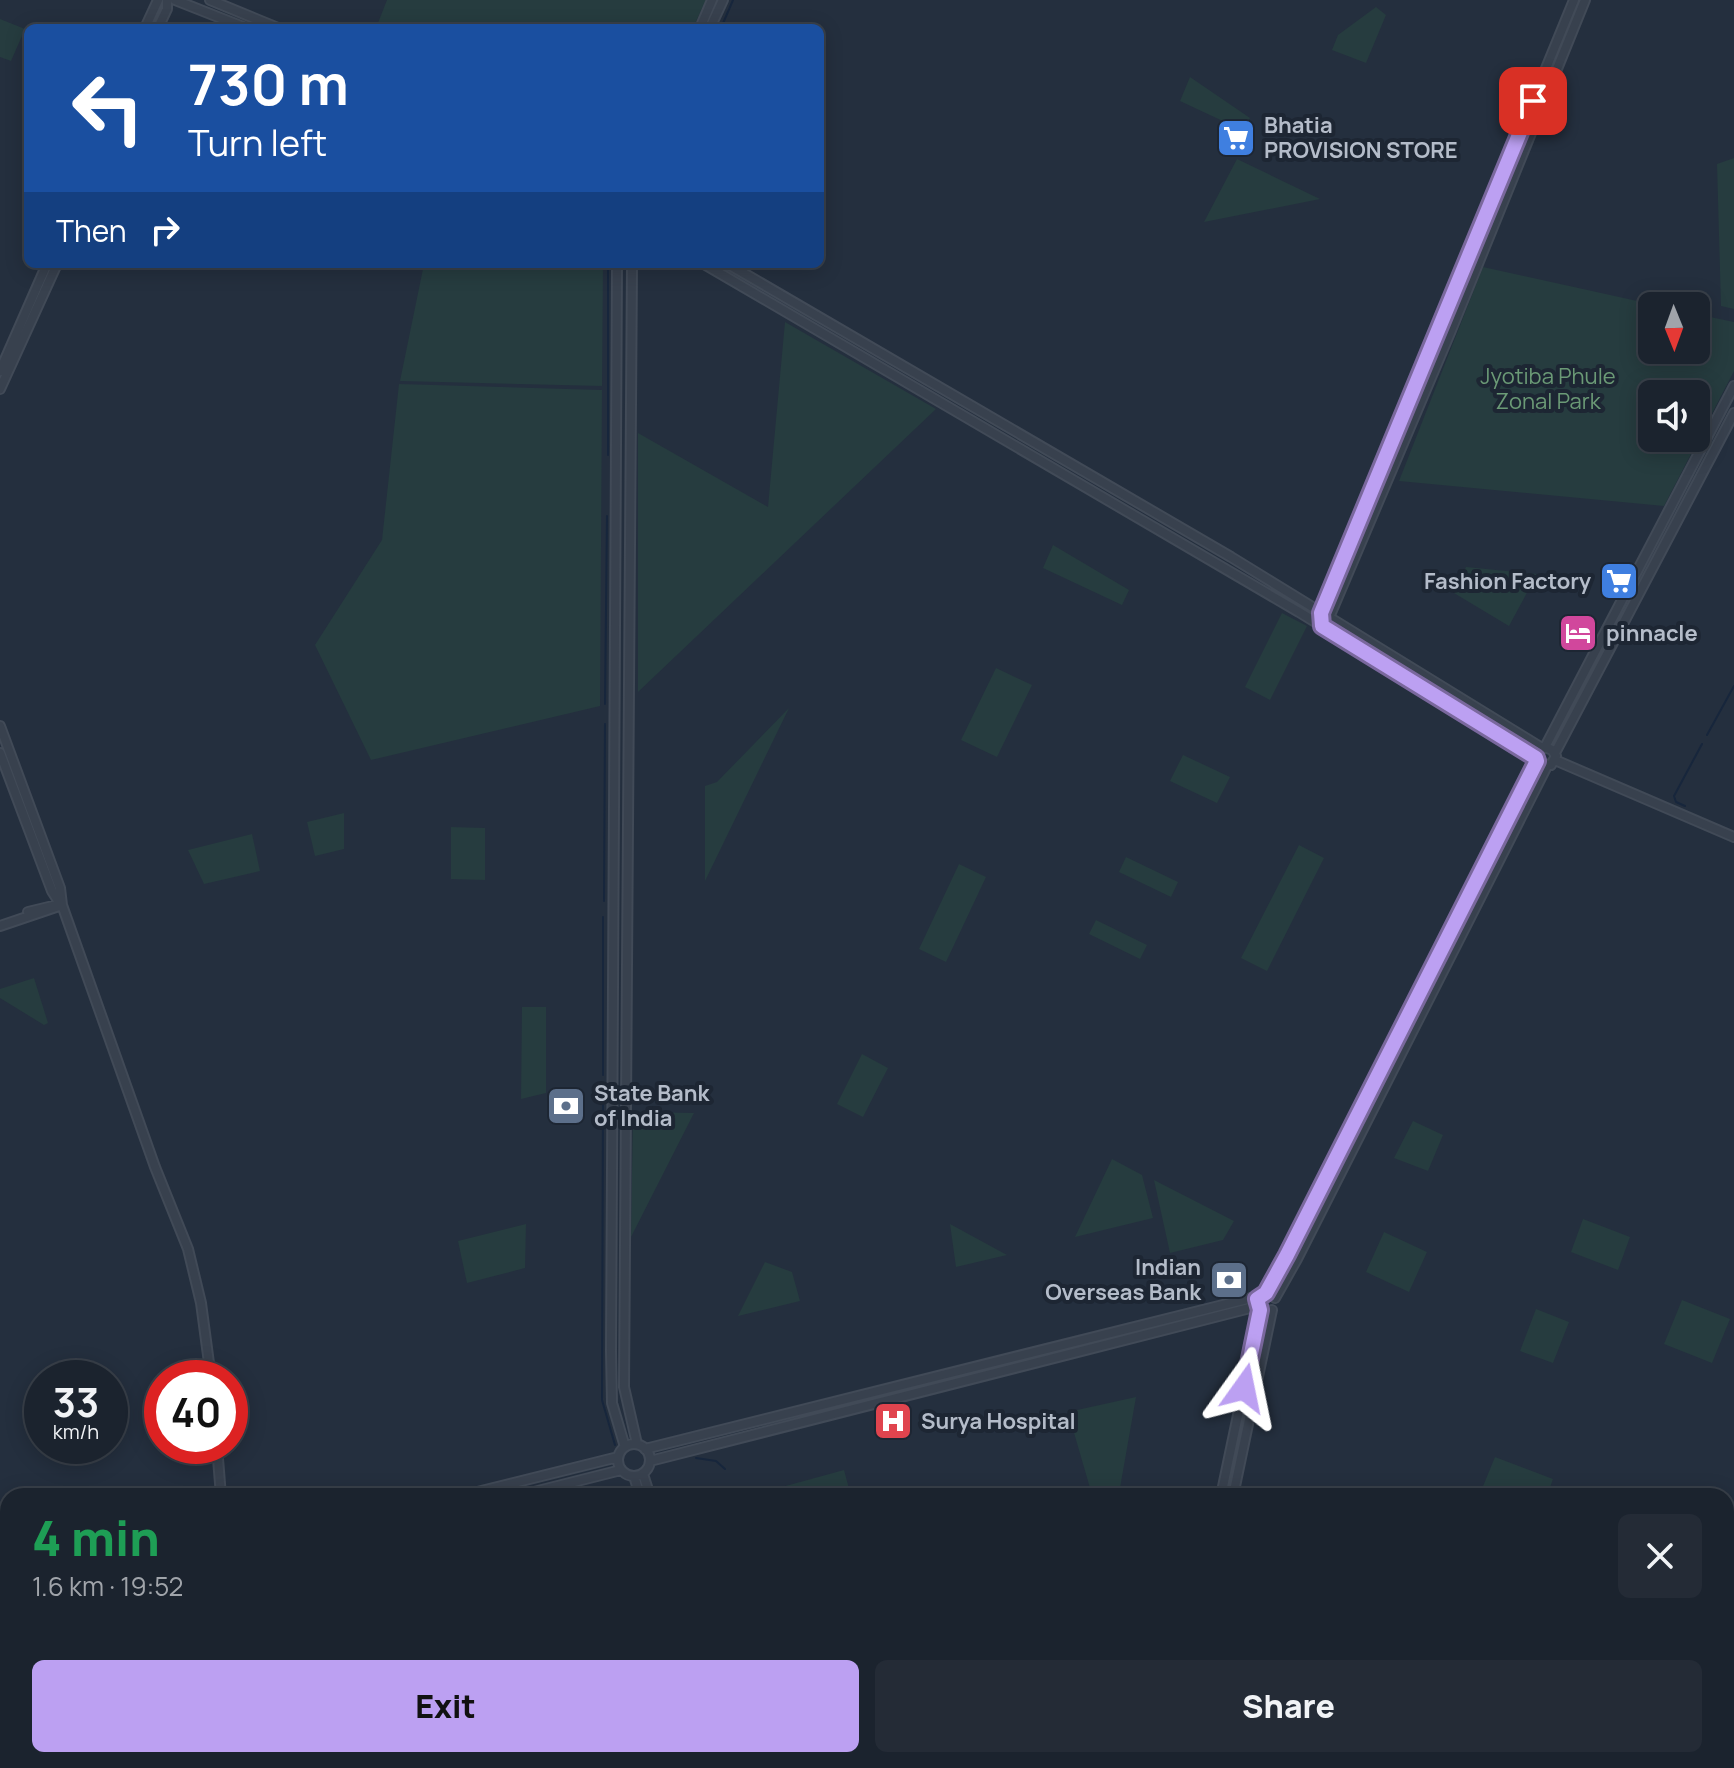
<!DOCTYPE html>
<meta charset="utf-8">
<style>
:root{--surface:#1b232e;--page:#242b36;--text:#f1f3f6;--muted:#a0a4aa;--line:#39404a;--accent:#bca0f2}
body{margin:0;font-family:Manrope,sans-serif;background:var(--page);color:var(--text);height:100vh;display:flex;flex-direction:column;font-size:30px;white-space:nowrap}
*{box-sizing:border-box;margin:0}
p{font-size:26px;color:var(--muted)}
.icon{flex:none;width:44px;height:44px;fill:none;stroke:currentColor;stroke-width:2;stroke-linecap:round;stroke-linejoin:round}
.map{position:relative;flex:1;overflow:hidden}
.side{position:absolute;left:0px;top:1488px;width:1734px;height:280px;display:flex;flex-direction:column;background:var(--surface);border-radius:24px 24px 0 0;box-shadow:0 4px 20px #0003,0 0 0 2px var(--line)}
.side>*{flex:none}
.top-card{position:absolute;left:24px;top:24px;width:800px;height:244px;border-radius:12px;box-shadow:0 4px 20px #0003,0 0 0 2px var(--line);background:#1a4fa0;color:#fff;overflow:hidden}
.needle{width:52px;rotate:179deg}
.fabs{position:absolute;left:1638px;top:292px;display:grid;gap:16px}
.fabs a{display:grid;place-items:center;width:72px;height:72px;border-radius:12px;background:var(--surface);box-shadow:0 4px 20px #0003,0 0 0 2px var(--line);font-size:40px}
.speed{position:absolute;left:24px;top:1360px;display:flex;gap:16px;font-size:40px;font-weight:700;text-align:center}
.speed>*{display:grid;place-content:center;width:104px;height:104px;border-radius:50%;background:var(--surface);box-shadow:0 4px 20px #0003,0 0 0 2px var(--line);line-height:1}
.speed small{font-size:20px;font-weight:400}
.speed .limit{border:12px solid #d22;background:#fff;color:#111}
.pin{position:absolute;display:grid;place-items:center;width:68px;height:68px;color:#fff;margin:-34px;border-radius:16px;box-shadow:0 4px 12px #0006}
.me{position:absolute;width:88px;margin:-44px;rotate:12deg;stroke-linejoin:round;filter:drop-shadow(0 0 6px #0008)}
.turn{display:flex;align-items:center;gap:28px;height:168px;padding:0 32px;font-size:36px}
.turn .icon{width:104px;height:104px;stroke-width:2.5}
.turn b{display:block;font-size:56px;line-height:68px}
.then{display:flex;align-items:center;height:76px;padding:0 32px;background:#0003;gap:16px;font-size:30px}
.round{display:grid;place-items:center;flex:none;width:84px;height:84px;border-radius:12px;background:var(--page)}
.head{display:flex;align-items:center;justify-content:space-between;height:136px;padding:0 32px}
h1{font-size:48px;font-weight:800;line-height:60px;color:#1e9e55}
.action{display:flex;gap:16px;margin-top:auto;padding:16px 32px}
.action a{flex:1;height:92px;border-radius:12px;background:var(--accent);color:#111;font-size:32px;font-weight:800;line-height:92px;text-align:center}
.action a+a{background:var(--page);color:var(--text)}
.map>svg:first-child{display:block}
.green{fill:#263c3f;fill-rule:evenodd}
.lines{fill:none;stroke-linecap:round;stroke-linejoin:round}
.stream{stroke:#17263c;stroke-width:2}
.tertiary-casing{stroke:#414a57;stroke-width:12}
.tertiary{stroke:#38414e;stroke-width:8}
.route-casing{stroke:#7a689d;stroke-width:20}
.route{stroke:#bca0f2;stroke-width:14}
.labels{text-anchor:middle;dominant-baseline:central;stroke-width:8;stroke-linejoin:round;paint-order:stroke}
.poi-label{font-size:22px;font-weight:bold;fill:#b4bcc9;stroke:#1d2633;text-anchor:start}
.park-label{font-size:22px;fill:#6b9a76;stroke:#1d2633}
</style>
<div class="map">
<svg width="1734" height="1768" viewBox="0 0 1734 1768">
<rect width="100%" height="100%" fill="#242f3e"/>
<path class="green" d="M387,0H706L693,28H376Z
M1376,7L1386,15L1366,63L1332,50L1338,35Z
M0,19L25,29L11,61L0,57Z
M1190,77L1250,118L1242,130L1180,101Z
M1734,158V309L1721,306L1717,164Z
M1237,159L1320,199L1204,222Z
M424,264H603L602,386L400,381Z
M1483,267L1660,306H1652V350H1696V314L1734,322V371L1664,506L1399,481ZM1652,394H1696V438H1652Z
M785,322L936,409L638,692V433L768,507Z
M399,384L602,390L600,706L371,760L315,645L382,540Z
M1053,545L1129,590L1122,605L1043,568Z
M1466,567L1537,574L1509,626L1454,593Z
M1282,613L1307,626L1270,700L1245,687Z
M996,668L1032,685L997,757L961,740Z
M789,708L705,881V786L717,782Z
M1183,755L1230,777L1217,803L1170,781Z
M344,813V849L315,856L307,822Z
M451,827L485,828V880L451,879Z
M252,834L260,871L204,884L188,850Z
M1299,845L1324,858L1267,971L1241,958Z
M1126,857L1178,882L1171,897L1119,872Z
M959,864L986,877L946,962L919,949Z
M1096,920L1147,945L1140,959L1089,934Z
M34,978L48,1023L44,1025L0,998V989Z
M522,1007H546V1093L521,1099Z
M862,1054L888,1068L863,1117L837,1104Z
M633,1112L694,1113L631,1237Z
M1413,1121L1443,1135L1428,1171L1394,1158Z
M1112,1159L1142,1175L1153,1218L1075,1237Z
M1154,1180L1234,1221L1223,1240L1170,1253Z
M1583,1219L1630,1237L1618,1270L1571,1252Z
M526,1224L525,1268L467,1283L458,1241Z
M950,1224L1007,1255L956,1267Z
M1384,1232L1427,1252L1409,1292L1366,1272Z
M765,1262L792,1272L800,1301L738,1316Z
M1682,1300L1730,1319L1712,1363L1664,1344Z
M1536,1309L1569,1322L1553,1363L1520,1351Z
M1136,1397L1120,1488H1090L1068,1412Z
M1495,1457L1553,1479L1547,1496H1479Z
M844,1470L851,1496H784L782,1487Z"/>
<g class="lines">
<path class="stream" d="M721,28L733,0
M608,455V264
M605,704L607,516
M1707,735L1734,686
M1685,806L1676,802L1674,796L1702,744
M604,901L605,724
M603,1075V917
M603,1091L602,1400L615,1445
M696,1458L716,1461L725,1469
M817,1760L820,1768"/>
<g class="tertiary-casing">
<path id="tertiary" d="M175,0L246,28
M210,0L278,28
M145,28L158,0
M158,28L167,9V0
M700,28L712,0
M710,28L723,0
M617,264L611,1351L612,1403L625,1447
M632,264L624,1387L637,1444
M704,264L1299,612L1536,758L1540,764L1551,765L1556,756L1552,750L1545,747L1539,751L1536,758
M728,264L1231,557L1542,748
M0,371L47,264
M0,389L57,264
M1321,617L1574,0
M1328,620L1450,333L1585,0
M0,726L60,888L62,905L155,1167L188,1249L201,1303L211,1378
M1545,747L1734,386
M0,753L52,891L61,905
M1555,753L1734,413
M1555,760L1734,837
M28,912L57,905
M0,926L62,905
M1266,1293L1287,1255L1537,761
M1275,1298L1297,1259L1547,766
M618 1460a16 16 0 1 1 32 0a16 16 0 1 1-32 0Z
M217,1446L221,1496
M645,1449L1259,1296
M650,1461L1258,1306
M643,1474L650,1496
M634,1476L640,1496
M461,1496L618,1457
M518,1496L621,1470
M1221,1496L1260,1310
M1233,1496L1272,1310
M1726,1747L1734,1744
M1726,1757L1734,1755
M235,1760L236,1768
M243,1760L244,1768
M726,1760L728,1768
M735,1760L737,1768
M1164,1768L1166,1760
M1175,1768L1177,1760
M1663,1768L1687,1760
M1692,1768L1717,1760"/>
</g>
<use href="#tertiary" class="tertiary"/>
</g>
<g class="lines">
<g class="route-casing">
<path id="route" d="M1244,1388L1260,1310L1257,1299L1266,1293L1287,1255L1537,761L1536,758L1322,626L1321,613L1533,101"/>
</g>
<use href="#route" class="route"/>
</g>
<defs>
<g id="supermarket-square" transform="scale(2)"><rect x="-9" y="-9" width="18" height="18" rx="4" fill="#3f7fe0" stroke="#1d2633"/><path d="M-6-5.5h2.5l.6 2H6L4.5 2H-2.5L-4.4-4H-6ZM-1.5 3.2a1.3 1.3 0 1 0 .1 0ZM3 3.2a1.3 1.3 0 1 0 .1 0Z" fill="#fff"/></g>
<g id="hotel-square" transform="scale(2)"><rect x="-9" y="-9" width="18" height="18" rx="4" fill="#d1479c" stroke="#1d2633"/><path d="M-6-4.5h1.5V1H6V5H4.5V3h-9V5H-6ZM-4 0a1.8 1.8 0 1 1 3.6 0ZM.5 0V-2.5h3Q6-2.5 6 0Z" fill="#fff"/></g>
<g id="bank-square" transform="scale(2)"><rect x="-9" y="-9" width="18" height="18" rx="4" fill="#5c6f8a" stroke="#1d2633"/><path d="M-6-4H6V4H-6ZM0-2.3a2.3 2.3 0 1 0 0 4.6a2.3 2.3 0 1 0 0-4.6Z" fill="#fff"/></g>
<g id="hospital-square" transform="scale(2)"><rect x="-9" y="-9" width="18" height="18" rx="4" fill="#e0444e" stroke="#1d2633"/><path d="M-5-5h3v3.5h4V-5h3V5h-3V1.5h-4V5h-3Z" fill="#fff"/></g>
</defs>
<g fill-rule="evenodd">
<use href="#supermarket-square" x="1236" y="138"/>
<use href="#supermarket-square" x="1619" y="581"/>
<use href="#hotel-square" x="1578" y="633"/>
<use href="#bank-square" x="566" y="1106"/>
<use href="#bank-square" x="1229" y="1280"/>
<use href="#hospital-square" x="893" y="1421"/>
</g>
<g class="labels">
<g class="poi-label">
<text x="1264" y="125">Bhatia<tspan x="1264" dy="25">PROVISION STORE</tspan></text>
<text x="1591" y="581" text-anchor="end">Fashion Factory</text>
<text x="1606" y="633">pinnacle</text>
<text x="594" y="1093">State Bank<tspan x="594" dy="25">of India</tspan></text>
<text x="1201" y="1267" text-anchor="end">Indian<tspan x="1201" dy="25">Overseas Bank</tspan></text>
<text x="921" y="1421">Surya Hospital</text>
</g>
<g class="park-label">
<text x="1548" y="376">Jyotiba Phule<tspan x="1548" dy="25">Zonal Park</tspan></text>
</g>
</g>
</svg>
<div class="fabs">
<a><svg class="needle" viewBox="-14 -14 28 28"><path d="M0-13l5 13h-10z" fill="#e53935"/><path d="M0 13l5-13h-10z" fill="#a0a4aa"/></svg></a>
<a><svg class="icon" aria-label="sound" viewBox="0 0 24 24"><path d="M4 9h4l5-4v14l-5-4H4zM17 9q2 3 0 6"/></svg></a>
</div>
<div class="speed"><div>33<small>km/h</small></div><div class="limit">40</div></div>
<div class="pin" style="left:1533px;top:101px;background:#d93025"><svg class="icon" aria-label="arrive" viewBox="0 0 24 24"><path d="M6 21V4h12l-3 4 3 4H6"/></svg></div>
<svg class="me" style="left:1244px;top:1388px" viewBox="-20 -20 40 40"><path d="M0-17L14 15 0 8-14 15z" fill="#bca0f2" stroke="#fff" stroke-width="4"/></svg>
<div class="top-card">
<div class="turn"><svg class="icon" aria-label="left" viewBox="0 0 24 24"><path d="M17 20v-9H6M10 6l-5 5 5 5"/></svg><div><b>730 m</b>Turn left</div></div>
<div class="then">Then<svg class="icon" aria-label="right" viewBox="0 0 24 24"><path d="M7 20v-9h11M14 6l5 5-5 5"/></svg></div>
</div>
<section class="side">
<div class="head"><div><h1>4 min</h1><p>1.6 km · 19:52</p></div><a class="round"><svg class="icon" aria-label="close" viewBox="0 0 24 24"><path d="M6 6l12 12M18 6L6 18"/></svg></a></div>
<div class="action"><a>Exit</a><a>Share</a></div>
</section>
</div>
